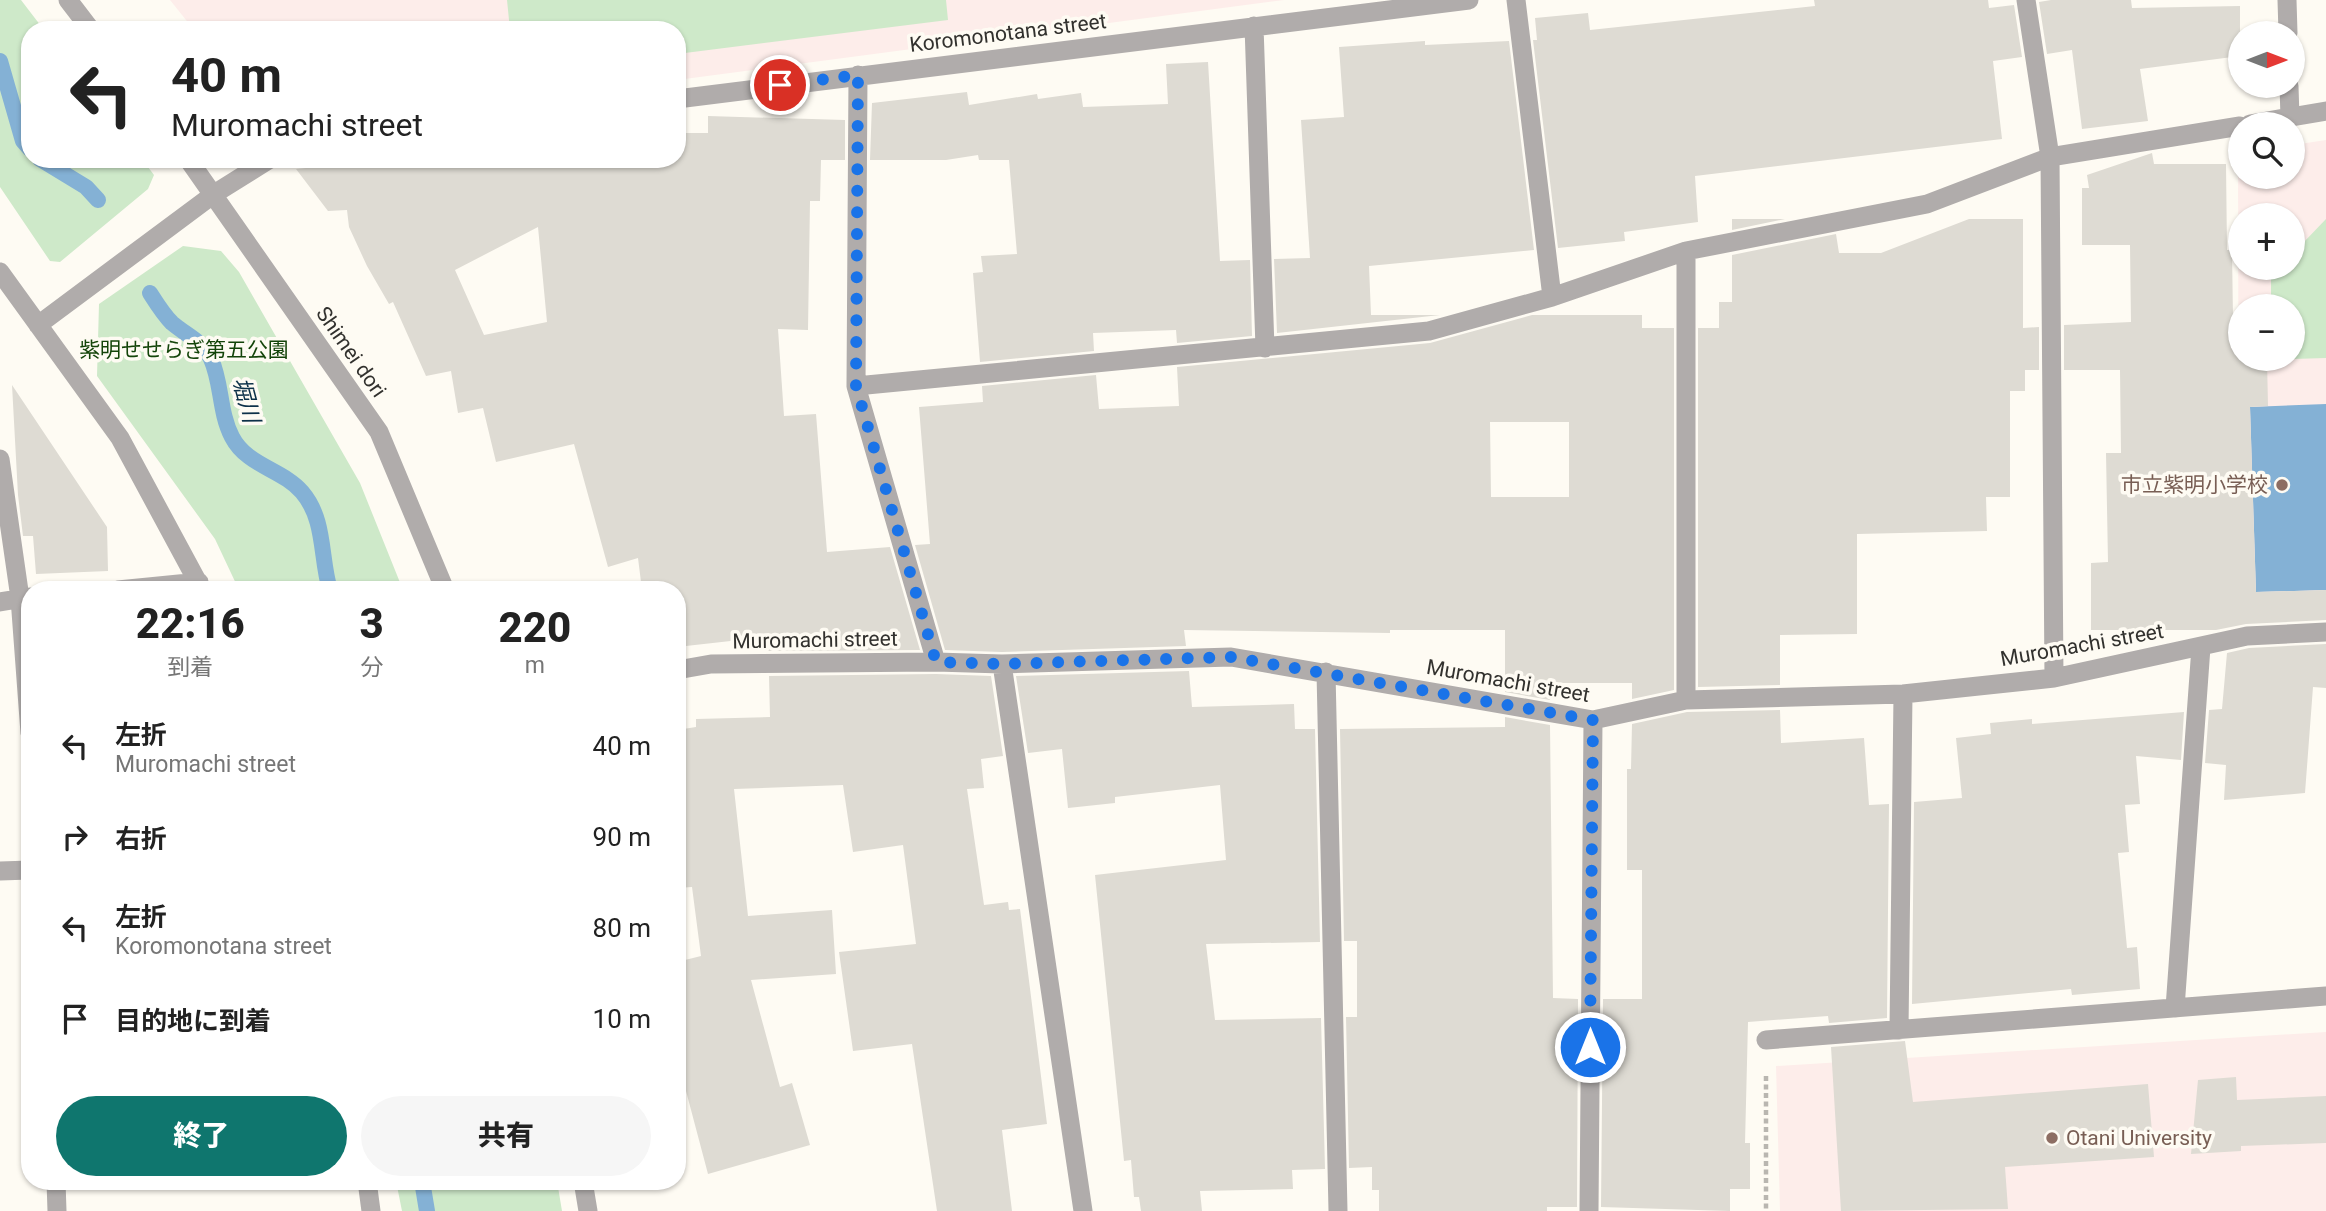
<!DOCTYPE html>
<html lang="ja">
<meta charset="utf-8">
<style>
:root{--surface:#fff;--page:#f6f6f6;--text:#222;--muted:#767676;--accent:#0f766e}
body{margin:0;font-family:Roboto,"Noto Sans JP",sans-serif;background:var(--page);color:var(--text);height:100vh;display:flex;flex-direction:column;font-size:26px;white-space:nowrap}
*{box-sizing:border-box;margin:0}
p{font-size:23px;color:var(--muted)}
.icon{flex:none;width:38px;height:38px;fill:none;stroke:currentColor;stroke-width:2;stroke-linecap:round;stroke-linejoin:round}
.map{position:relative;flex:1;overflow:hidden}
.drawer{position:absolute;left:21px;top:581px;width:665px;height:609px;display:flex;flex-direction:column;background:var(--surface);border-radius:28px;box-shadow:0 2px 5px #0004}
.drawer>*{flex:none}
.banner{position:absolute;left:21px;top:21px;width:665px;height:147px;border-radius:28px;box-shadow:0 2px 5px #0004;background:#fff;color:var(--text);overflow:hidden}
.needle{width:46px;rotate:90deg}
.controls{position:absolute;left:2228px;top:21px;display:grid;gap:14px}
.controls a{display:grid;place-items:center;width:77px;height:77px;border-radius:50%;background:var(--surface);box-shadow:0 2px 5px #0004;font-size:35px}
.pin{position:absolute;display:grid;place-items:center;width:60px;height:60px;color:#fff;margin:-30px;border:4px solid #fff;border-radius:50%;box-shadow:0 2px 7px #0007}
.me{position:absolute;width:77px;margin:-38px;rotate:0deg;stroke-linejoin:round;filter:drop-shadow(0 0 5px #0008)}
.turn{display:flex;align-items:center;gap:24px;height:147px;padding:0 35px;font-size:32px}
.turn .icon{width:91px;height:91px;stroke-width:2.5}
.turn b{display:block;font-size:49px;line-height:60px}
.eta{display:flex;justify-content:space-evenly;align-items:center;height:119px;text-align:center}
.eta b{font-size:42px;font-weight:800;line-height:49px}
.primary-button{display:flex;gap:14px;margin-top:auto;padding:14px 35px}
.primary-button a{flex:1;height:80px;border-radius:42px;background:var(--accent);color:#fff;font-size:28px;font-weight:800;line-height:80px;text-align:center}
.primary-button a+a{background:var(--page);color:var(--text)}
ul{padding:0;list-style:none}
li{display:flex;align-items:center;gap:21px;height:91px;padding:0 35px}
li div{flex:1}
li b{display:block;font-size:26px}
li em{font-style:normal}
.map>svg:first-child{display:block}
.education{fill:#fdedea;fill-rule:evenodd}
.green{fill:#cee9c9}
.water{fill:#84b1d5}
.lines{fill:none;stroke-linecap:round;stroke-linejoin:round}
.stream{stroke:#84b1d5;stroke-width:16}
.building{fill:#dedbd3;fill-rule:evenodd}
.path{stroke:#b9b6b0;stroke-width:4.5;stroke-dasharray:5 3.5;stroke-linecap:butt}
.service{stroke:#b0acab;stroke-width:19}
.minor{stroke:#b0acab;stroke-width:19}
.route{stroke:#1a73e8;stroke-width:12;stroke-dasharray:0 21.6}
.education-dot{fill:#8d6e63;stroke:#fefbf3;stroke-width:2.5}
.labels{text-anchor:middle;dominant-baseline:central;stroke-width:7;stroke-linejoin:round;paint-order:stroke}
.street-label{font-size:21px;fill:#32312e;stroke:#fefbf3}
.park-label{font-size:21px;fill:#134409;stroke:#fefbf3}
.education-label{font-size:21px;fill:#785e54;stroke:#fefbf3;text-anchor:end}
.water-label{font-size:23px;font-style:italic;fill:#0d3149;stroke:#fefbf3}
</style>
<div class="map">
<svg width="2326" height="1211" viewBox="0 0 2326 1211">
<rect width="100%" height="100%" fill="#fefbf3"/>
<path class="education" d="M170,0H1284L677,80V30H194Z
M2326,140V612L2239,615L2238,153L2240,177H2292L2293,145ZM2240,215H2292V268H2240ZM2240,306H2292V359H2240Z
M2326,1032V1211H1780L1776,1066Z"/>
<path class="green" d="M0,0H21L44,30H30V159H142L154,175L148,189L60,262L50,261L0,187Z
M507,0H946L948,20L677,54V30H510Z
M2326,219V358L2293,359L2292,306H2271V268H2292L2293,244L2303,243Z
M183,246L221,251L239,272L360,483L403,590H239L215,539L97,376L99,304Z
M396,1181H557L562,1211H402Z"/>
<path class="water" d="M2326,404V590L2256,592L2250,407Z"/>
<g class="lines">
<path class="stream" d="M0,61L23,141L30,149
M40,159L86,187L98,200
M150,293C157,304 163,314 172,323C186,335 204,342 211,359C222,383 219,412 232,437C247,466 282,469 302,492C326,520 320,558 330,590
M422,1181L427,1211"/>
</g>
<path class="building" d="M1814,0H1988L1989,8L2014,5L2022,57L1993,61L2002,139L1695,176L1698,222L1624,232L1625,241L1558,248L1533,40H1537L1535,18L1588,13L1590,30L1815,6Z
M2051,0H2131L2132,8L2240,6V56L2140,69L2148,121L2082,129L2072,50L2047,54L2039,2Z
M1425,41V45L1509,41L1534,250L1369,266L1371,315H1440L1277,333L1274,259L1310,258L1301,120L1344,117L1339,47Z
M1208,62L1220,261L1250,260L1252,336L1177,343L1176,330L1093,333L1094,351L980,362L973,273L983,272L981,256L1017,254L1009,160H979L978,155L946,160H870L872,103L967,92L969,105L1037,94L1038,99L1081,93L1083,107L1168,104L1166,64Z
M708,116L845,120V160H821L820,201H810L808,330L778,329L784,416L816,414L827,552L890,547L920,650L768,651L767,637L677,647V590H642L638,558L608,567L574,444L496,462L483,408L458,413L451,371L426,376L393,302L389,304L367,266L349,227L347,210L328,211L296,169L394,159H677V133H708ZM538,227L547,322L484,335L455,270Z
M2152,153L2154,164H2226L2227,250H2232L2233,319H2240V359H2267L2268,406L2250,407L2256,592L2326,590V620L2246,624L2216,630H2091V563L2108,562L2106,453H2121L2120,370H2064V325L2131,322L2130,245H2082V188H2089L2087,175Z
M1732,219H1785L1732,230Z
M1969,219H2023V328L2039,327V370H2025V391H2010V497H1986L1987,531L1857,534V634L1780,635V685L1698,687V328H1719V302H1732V255L1836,234L1839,253H1881Z
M1532,315H1642V328H1674V690L1632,699V683H1550V700L1505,692V630H1390V633L1184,630L1186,646L1002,652L945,650L915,545L930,544L919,407L983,402L982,386L1096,375L1099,409L1179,406L1177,367L1430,343ZM1490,422H1569V497H1491Z
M12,385L107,527L108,571L36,574L33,536H23L18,495Z
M2326,644V688L2313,687L2305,793L2224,800L2226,765L2205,763L2209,710L2222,709L2227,653L2249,648Z
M1189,671L1192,707L1294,704L1295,729H1315L1320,942L1206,944L1215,1020L1321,1018L1325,1169L1292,1170L1293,1189L1200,1191L1202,1211H1141L1139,1197H1134L1131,1160L1124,1161L1095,875L1226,860L1220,785L1115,797V803L1068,808L1062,749L1028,753L1016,676Z
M936,674L991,676L1003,756L981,759L984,788L967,789L984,905L1008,902L1009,910L1020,909L1047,1124L1002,1130L1012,1211H937L912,1044L853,1051L839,952L916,944L903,845L853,852L843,785L734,789L748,916L832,910L836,974L751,980L780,1087L792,1083L810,1145L708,1174L686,1091L677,1094V962L701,956L692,887L677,888V730L696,727V719L770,717L769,676Z
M1780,710L1781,743L1864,738L1869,805L1889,804L1887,1018L1829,1023L1828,1016L1748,1022L1745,1143H1750V1189H1730V1211L1601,1207L1603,999H1642V870H1627V769H1631L1632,724L1687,712Z
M2184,712L2181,760L2136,756L2140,804L2125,805L2129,852L2118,853L2127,948L2137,947L2140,989L2072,995L2071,989L1912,1004L1914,802L1962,798L1956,738L1991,734L1990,723L2032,719V724Z
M1505,717L1550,725L1553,998L1578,999L1577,1207H1547V1211H1379V1190H1372V1167L1349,1168L1346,1017H1357V941H1344L1340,729L1505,727Z
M1905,1041L1913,1102L2148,1084L2154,1157L2005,1167L2008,1209L1841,1211L1831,1047Z
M2236,1077L2237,1100L2326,1096V1143L2241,1146V1151L2191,1154L2198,1080Z"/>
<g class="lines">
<path class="path" d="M1766,1076V1211"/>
<path class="service" d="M0,871L30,870"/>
<path class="minor" d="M68,0L91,30
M1516,0L1552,297
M2026,0L2050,157L2054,678
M2287,0L2288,33
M1254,26L1265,348
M858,75L856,386L936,662
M2289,86L2290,118
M677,99L1469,0
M2250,124L2326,111
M188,159L379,432L445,590
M1686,251V700
M0,272L120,438L202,590
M38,325L214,194L270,159
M856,386L1429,331L1552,297L1686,251L1927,204L2050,157L2240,126
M0,459L20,598L30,733
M118,590L199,582
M0,602L30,597
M1002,664L1083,1211
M677,670L711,664L936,662L1002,664L1231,657L1593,720L1686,700L1903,694L2054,678L2247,636L2326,632
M1326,672L1338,1211
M2175,1008L2201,647
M1899,1030L1903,694
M1766,1040L2326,996
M56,1181L57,1211
M367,1181L371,1211
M583,1181L588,1211
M1589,1211L1593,720"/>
</g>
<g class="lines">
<path class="route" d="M780,85L858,75L856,386L936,662L1002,664L1231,657L1593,720L1590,1047"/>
</g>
<g class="education-dot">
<circle cx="2282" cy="485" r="7"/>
<circle cx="2052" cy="1138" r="7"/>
</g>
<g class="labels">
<g class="street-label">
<text transform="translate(1008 33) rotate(-7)">Koromonotana street</text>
<text transform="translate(351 352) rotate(55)">Shimei dori</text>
<text transform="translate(815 640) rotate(-1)">Muromachi street</text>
<text transform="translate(2082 645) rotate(-10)">Muromachi street</text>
<text transform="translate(1508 681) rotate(10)">Muromachi street</text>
</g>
<g class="park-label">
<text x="184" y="350">紫明せせらぎ第五公園</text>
</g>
<g class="education-label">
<text x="2268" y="485">市立紫明小学校</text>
<text x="2066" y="1138" text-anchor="start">Otani University</text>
</g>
<g class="water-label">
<text transform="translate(246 400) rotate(75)">堀川</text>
</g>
</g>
</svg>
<div class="controls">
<a><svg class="needle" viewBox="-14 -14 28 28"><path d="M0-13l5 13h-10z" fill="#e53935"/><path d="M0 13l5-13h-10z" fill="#767676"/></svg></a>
<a><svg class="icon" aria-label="search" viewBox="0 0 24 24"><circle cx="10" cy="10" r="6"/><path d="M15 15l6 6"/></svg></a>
<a>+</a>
<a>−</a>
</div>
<div class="pin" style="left:780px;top:85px;background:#d93025"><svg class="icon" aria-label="arrive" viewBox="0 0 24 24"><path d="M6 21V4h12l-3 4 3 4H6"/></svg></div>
<svg class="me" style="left:1590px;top:1047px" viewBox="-20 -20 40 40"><circle r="17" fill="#1a73e8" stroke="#fff" stroke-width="3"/><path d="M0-11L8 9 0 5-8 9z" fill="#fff"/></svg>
<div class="banner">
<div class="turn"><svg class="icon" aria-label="left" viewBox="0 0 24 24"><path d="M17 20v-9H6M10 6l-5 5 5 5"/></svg><div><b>40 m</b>Muromachi street</div></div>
</div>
<section class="drawer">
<div class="eta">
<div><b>22:16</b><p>到着</p></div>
<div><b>3</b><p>分</p></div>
<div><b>220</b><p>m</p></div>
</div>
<ul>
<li><svg class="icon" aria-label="left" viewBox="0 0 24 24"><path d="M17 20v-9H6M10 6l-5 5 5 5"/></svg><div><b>左折</b><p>Muromachi street</p></div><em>40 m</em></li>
<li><svg class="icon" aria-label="right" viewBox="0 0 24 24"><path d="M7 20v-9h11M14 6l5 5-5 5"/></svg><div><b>右折</b></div><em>90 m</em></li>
<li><svg class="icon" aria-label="left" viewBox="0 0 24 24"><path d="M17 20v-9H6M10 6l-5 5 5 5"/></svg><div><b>左折</b><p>Koromonotana street</p></div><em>80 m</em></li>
<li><svg class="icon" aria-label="arrive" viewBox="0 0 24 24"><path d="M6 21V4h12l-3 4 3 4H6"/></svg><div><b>目的地に到着</b></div><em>10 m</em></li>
</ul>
<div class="primary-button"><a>終了</a><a>共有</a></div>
</section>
</div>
